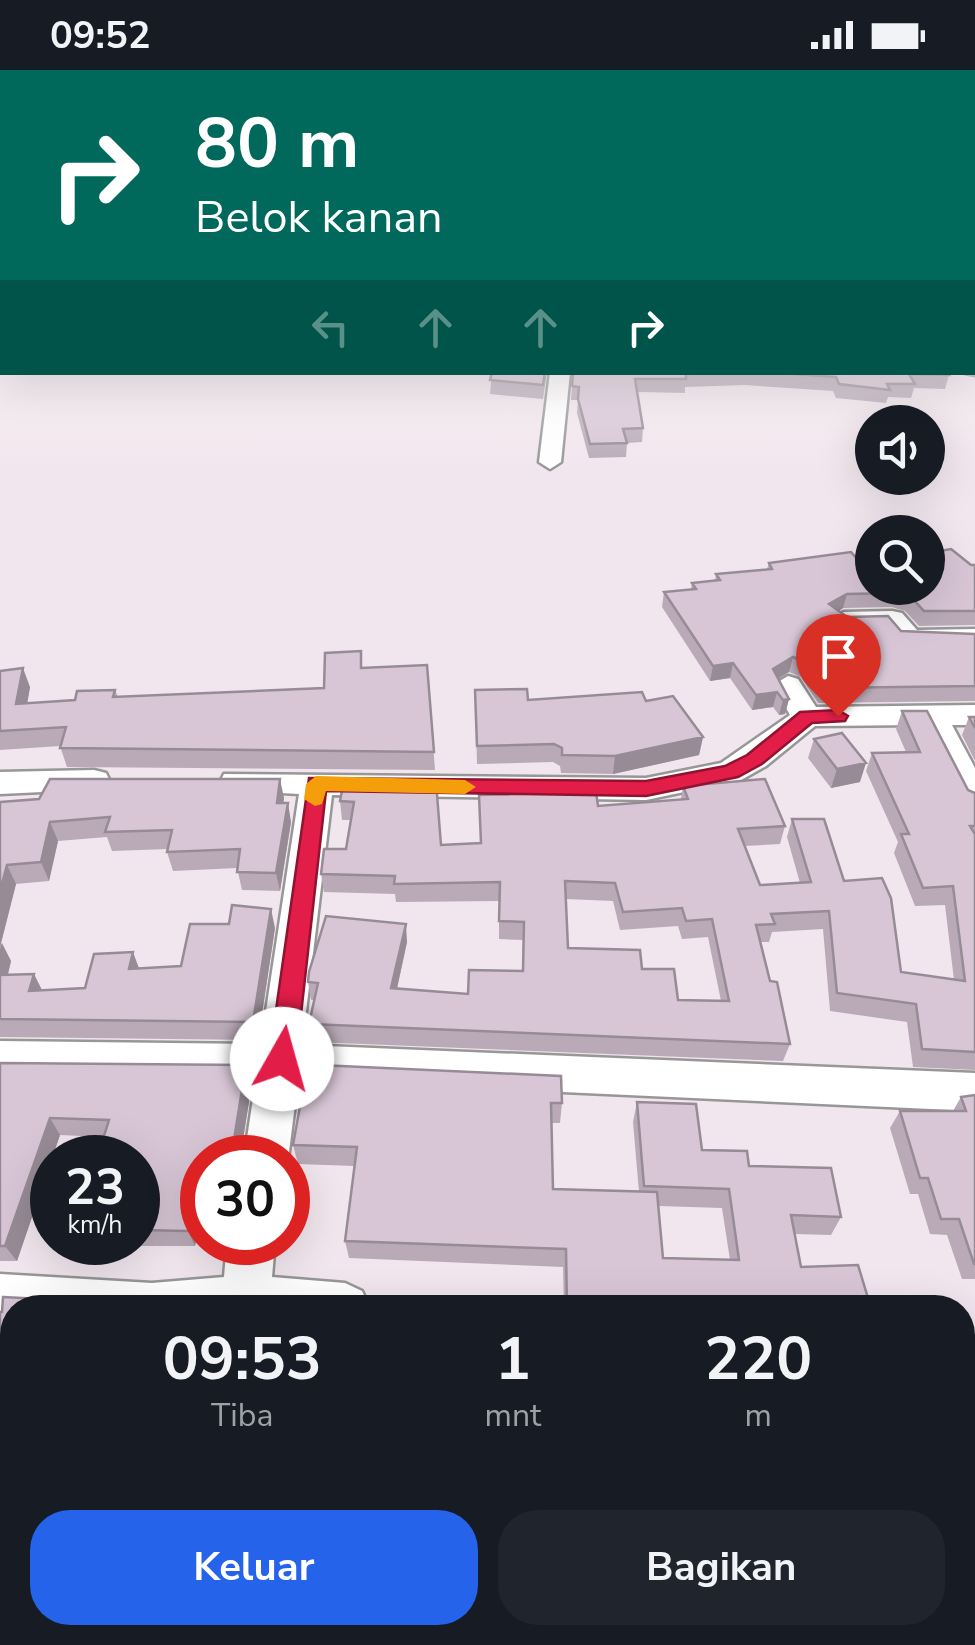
<!DOCTYPE html>
<html lang="id">
<style>
:root{--surface:#171b24;--page:#20242c;--text:#f1f3f6;--muted:#9ea1a6;--accent:#2563eb}
body{margin:0;font-family:"Nunito Sans",sans-serif;background:var(--page);color:var(--text);height:100vh;display:flex;flex-direction:column;font-size:38px;white-space:nowrap}
*{box-sizing:border-box;margin:0}
p{font-size:32px;color:var(--muted)}
.icon{flex:none;width:55px;height:55px;fill:none;stroke:currentColor;stroke-width:2;stroke-linecap:round;stroke-linejoin:round}
.map{position:relative;flex:1;overflow:hidden}
.sheet{position:absolute;left:0px;top:1225px;width:975px;height:350px;display:flex;flex-direction:column;background:var(--surface);border-radius:40px 40px 0 0;box-shadow:0 10px 40px #0002}
.sheet>*{flex:none}
.guide{position:absolute;left:0px;top:0px;width:975px;height:305px;box-shadow:0 10px 40px #0002;background:#00695c;color:#fff;overflow:hidden}
.fabs{position:absolute;left:855px;top:335px;display:grid;gap:20px}
.fabs a{display:grid;place-items:center;width:90px;height:90px;border-radius:50%;background:var(--surface);box-shadow:0 10px 40px #0002;font-size:50px}
.speed{position:absolute;left:30px;top:1065px;display:flex;gap:20px;font-size:50px;font-weight:700;text-align:center}
.speed>*{display:grid;place-content:center;width:130px;height:130px;border-radius:50%;background:var(--surface);box-shadow:0 10px 40px #0002;line-height:1}
.speed small{font-size:25px;font-weight:400}
.speed .limit{border:15px solid #d22;background:#fff;color:#111}
.pin{position:absolute;display:grid;place-items:center;width:85px;height:85px;color:#fff;margin:-102px -42px;border-radius:50% 50% 50% 0;rotate:-45deg;box-shadow:0 0 10px #0007}
.pin .icon{rotate:45deg}
.me{position:absolute;width:110px;margin:-55px;rotate:7deg;stroke-linejoin:round;filter:drop-shadow(0 0 8px #0008)}
.turn{display:flex;align-items:center;gap:35px;height:210px;padding:0 30px;font-size:45px}
.turn .icon{width:130px;height:130px;stroke-width:2.5}
.turn b{display:block;font-size:70px;line-height:85px}
.lanes{display:flex;align-items:center;height:95px;padding:0 30px;background:#0003;justify-content:center;gap:50px;direction:ltr}
.lanes .off{opacity:.35}
.eta{display:flex;justify-content:space-evenly;align-items:center;height:170px;text-align:center}
.eta b{font-size:60px;font-weight:700;line-height:70px}
.action{display:flex;gap:20px;margin-top:auto;padding:20px 30px}
.action a{flex:1;height:115px;border-radius:40px;background:var(--accent);color:#fff;font-size:40px;font-weight:700;line-height:115px;text-align:center}
.action a+a{background:var(--page);color:var(--text)}
.status{display:flex;justify-content:space-between;align-items:center;height:70px;padding:0 50px;background:var(--surface);direction:ltr}
.status svg{height:28px;fill:currentColor}
.map>svg:first-child{display:block}
.lines{fill:none;stroke-linecap:round;stroke-linejoin:round}
.minor-casing{stroke:#979797;stroke-width:5}
.minor{fill:#fff;fill-rule:evenodd}
.wall{fill:#baaab8;fill-rule:evenodd}
.shaded-wall{fill:#978b96}
.building{fill:#d8c6d6;stroke:#978b96;stroke-width:2.5;fill-rule:evenodd}
.route{fill:#e11d48;stroke:#92132f;stroke-width:2.5}
.slow{fill:#f59e0b}
</style>
<div class="status"><b>09:52</b><svg viewBox="0 0 49 12"><path d="M0 12V9h3v3zM5 12V6h3v6zM10 12V3h3v9zM15 12V0h3v12zM26 1h20v11H26zM47 4h2v5h-2z"/></svg></div>
<div class="map">
<svg width="975" height="1575" viewBox="0 0 975 1575">
<rect width="100%" height="100%" fill="#f1e6ed"/>
<g class="lines">
<g class="minor-casing">
<path id="minor" d="M972,293L975,305L965,303L972,302Z
M550,302H570L561,392L550,399L539,392Z
M892,541L902,543L917,560L975,559V575L909,576L899,574L885,557L844,558L830,550L844,542Z
M788,606L798,609L816,637L975,635V655H952L975,698V740L963,737L922,655L815,656L766,696L741,710L646,730L332,725L302,975L975,1003V1041L298,1010L288,1090L244,1088L256,1009L0,1007V971L261,974L299,724L224,720L220,712L224,704L646,708L721,693L790,645L773,615Z
M94,700L106,703L110,711L106,719L0,724V702Z
M227,1172H275L272,1207L345,1213L362,1221L370,1238H12V1254H0V1204L152,1213L224,1207Z
M13,1562H73L70,1575H10Z"/>
</g>
<use href="#minor" class="minor"/>
</g>
<path class="wall" d="M492,302H547L543,329L490,324Z
M573,302H947L949,305L945,319L914,318L911,328L888,327L886,333L836,328L833,321L745,315L685,317V323L638,322L643,358L642,372L627,373L626,387L589,388L577,343L578,330H571Z
M928,483L971,495H975V555L919,556L905,541L892,537L843,538L839,541L847,547L901,561L975,564V631L818,633L801,607L789,602L778,609L789,629L785,644L779,645L773,637L752,640L730,608L710,611L662,537L664,522L691,519L692,513L715,511L716,504L767,499L769,493L871,506L928,518Z
M361,581L362,598L427,595L435,700L67,697L60,676L0,680V601L30,617L27,633L75,630L115,620L118,627L324,618Z
M475,620L528,630L646,631L703,667L699,685L613,704L561,703L560,696L553,692L477,694Z
M902,641L968,720L975,723V1000L913,997L907,952L830,941L823,859L772,862L769,872H760L770,911L790,974L783,991L313,972L309,954L314,930H311L308,912L407,872L397,919L468,924L522,901L523,870L499,869V831L396,832L395,824L324,822L321,804L346,779L351,750H342L340,731L344,710L441,775L480,773L598,736L681,729L683,716L785,756L780,774L745,776L760,815L800,813L787,767L792,749L844,811L901,902L954,910L945,835L915,836L894,783L898,772L866,701L872,683L906,682L896,659ZM566,829L613,831L620,860L678,856L682,869L708,867L721,931L678,930L642,899L568,878Z
M969,647H975V691L962,665Z
M814,669L860,712L831,718L808,688Z
M284,728L283,733L291,752L280,821L242,820L237,798L173,801L167,782L168,779L112,781L107,767L58,771L49,811L16,814L1,873L11,891L8,905L42,920L85,918L139,898L181,896L275,858L258,970L0,967V732Z
M0,993L246,995L252,1013L240,1088H202V1149H201L195,1176H134L132,1172H138V1088L104,1067L60,1065L17,1191H0Z
M294,1014L562,1033L560,1053H552L553,1119L639,1122L633,1052L637,1032L702,1080L749,1096L841,1147L831,1165L795,1164L801,1197L871,1238H564L563,1197L349,1188L345,1171L354,1096L298,1094L293,1075L300,1034H299ZM659,1136L722,1138L730,1190L663,1188Z
M975,1025V1209H962L947,1165L930,1164L918,1124H910L890,1058L900,1041H953L961,1027Z
M12,1238V1480H0V1242Z
M858,1562H962L975,1575H860Z"/>
<path class="shaded-wall" d="M847,524L843,538L825,549L829,534Z
M793,587L789,602L769,614L773,599Z
M733,593L730,608L710,611L713,596Z
M23,598L30,617L24,653L16,634Z
M777,622L773,637L752,640L756,625Z
M789,629L785,644L779,645L783,630Z
M703,667L699,685L613,704L615,686Z
M866,693L860,712L831,718L837,699Z
M280,709L284,728L281,752L277,733Z
M288,733L291,752L280,821L276,803Z
M50,752L58,771L49,811L41,792Z
M7,795L16,814L0,877V821Z
M271,839L275,858L258,970L253,952Z
M406,854L407,872L393,936L391,918Z
M2,873L11,891L3,923L0,918V879Z
M133,882L140,901L129,899Z
M34,904L43,922L29,921Z
M246,995L252,1013L240,1088H231Z
M50,1048L60,1065L17,1191L5,1176Z
M194,1133L201,1149L195,1176L188,1161Z
M7,1511L12,1514V1553L6,1575H0V1536Z"/>
<path class="building" d="M492,302H545L543,315L490,310Z
M573,302H716L686,304V309H635L643,358L623,359L627,373L590,374L578,329L579,317L572,316Z
M764,302H947L949,305L909,304L915,314H887L890,320L839,314L836,307Z
M951,479L971,495H975V541H924L910,526L897,523L847,524L829,534L847,547L888,546L901,561L975,564V616L822,618L805,592L793,587L773,599L789,629L783,630L777,622L756,625L733,593L713,596L664,522L696,519L692,513L720,510L716,504L772,499L769,493L851,482L872,506V518H928V498L937,497L928,489V483Z
M361,581V598L427,595L434,682L60,678L66,657L0,661V601L23,598L16,634L75,630L77,621L115,620L113,627L324,618L325,583Z
M527,619L528,630L642,622L646,631L673,626L703,667L615,686L562,685V678L554,674L477,676L475,620Z
M902,641H927L968,720L975,723V756H970L975,764V982L922,979L916,934L837,923L829,841L771,844L775,854L756,855L770,911L777,912L790,974L309,954L318,913L308,912L309,902L326,846L406,854L391,918L468,924L469,900L523,901L524,852L499,851L500,812L394,814L395,806L321,804L324,779H346L354,732L340,731L344,710L436,712L441,775L481,773L479,725L596,722L598,736L688,729L683,716L765,709L785,756L738,759L760,815L811,812L792,749H824L844,811L882,808L891,828L901,902L965,911L953,816L923,818L901,764H909L872,683L920,682ZM565,811L615,813L623,842L682,838L686,851L712,849L729,931L678,930L674,899H642L640,880L568,878Z
M969,647H975V658Z
M842,663L866,693L837,699L814,669Z
M50,709H280L277,733H288L276,803L237,802L240,779L167,782L172,760L105,762L110,747L50,752L41,792L7,795L0,821V732L39,729Z
M232,835L271,839L253,952L0,949V905L34,904L29,921L85,918L94,884L133,882L129,899L181,896L190,854H229Z
M0,993L246,995L231,1088H202V1133H194L188,1161L138,1160V1088H97L109,1050L50,1048L5,1176H0Z
M297,994L561,1006L562,1033H551L553,1119L657,1122L663,1188L739,1190L729,1119L644,1116L637,1032L696,1034L702,1080L747,1081L749,1096L831,1098L841,1147L791,1145L801,1197L858,1195L871,1238H567L566,1179L345,1171L357,1077L293,1075L304,1014H294Z
M975,1025V1194H974L959,1149H941L928,1108H920L900,1041H966L961,1027Z
M3,1227L98,1232L96,1238H12V1472L0,1471V1242H2Z
M962,1435H975V1575H876L873,1562H962Z
M7,1511L0,1536V1512Z
M369,1562H456L455,1575H368Z"/>
<linearGradient id="sky" x2="0" y2="1"><stop stop-color="#8fc6cd"/><stop offset="0.45" stop-color="#f9f4f7"/><stop offset="1" stop-color="#f9f4f7" stop-opacity="0"/></linearGradient>
<rect width="975" height="402" fill="url(#sky)"/>
<path class="route" d="M838,640L848,646L845,651L812,653L762,694L738,707L646,726L326,721L296,989L292,997H273L269,989L309,708L646,711L725,696L747,685L800,642Z"/>
<path class="slow" d="M316,706L465,710L476,717L465,724L326,721L322,734L315,736L304,729L306,714Z"/>
</svg>
<div class="fabs">
<a><svg class="icon" aria-label="sound" viewBox="0 0 24 24"><path d="M4 9h4l5-4v14l-5-4H4zM17 9q2 3 0 6"/></svg></a>
<a><svg class="icon" aria-label="search" viewBox="0 0 24 24"><circle cx="10" cy="10" r="6"/><path d="M15 15l6 6"/></svg></a>
</div>
<div class="speed"><div>23<small>km/h</small></div><div class="limit">30</div></div>
<div class="pin" style="left:838px;top:646px;background:#d93025"><svg class="icon" aria-label="arrive" viewBox="0 0 24 24"><path d="M6 21V4h12l-3 4 3 4H6"/></svg></div>
<svg class="me" style="left:282px;top:989px" viewBox="-20 -20 40 40"><circle r="19" fill="#fff"/><path d="M0-13L10 11 0 6-10 11z" fill="#e11d48"/></svg>
<div class="guide">
<div class="turn"><svg class="icon" aria-label="right" viewBox="0 0 24 24"><path d="M7 20v-9h11M14 6l5 5-5 5"/></svg><div><b>80 m</b>Belok kanan</div></div>
<div class="lanes"><svg class="icon off" aria-label="left" viewBox="0 0 24 24"><path d="M17 20v-9H6M10 6l-5 5 5 5"/></svg><svg class="icon off" aria-label="ahead" viewBox="0 0 24 24"><path d="M12 20V5M6 11l6-6 6 6"/></svg><svg class="icon off" aria-label="ahead" viewBox="0 0 24 24"><path d="M12 20V5M6 11l6-6 6 6"/></svg><svg class="icon" aria-label="right" viewBox="0 0 24 24"><path d="M7 20v-9h11M14 6l5 5-5 5"/></svg></div>
</div>
<section class="sheet">
<div class="eta">
<div><b>09:53</b><p>Tiba</p></div>
<div><b>1</b><p>mnt</p></div>
<div><b>220</b><p>m</p></div>
</div>
<div class="action"><a>Keluar</a><a>Bagikan</a></div>
</section>
</div>
